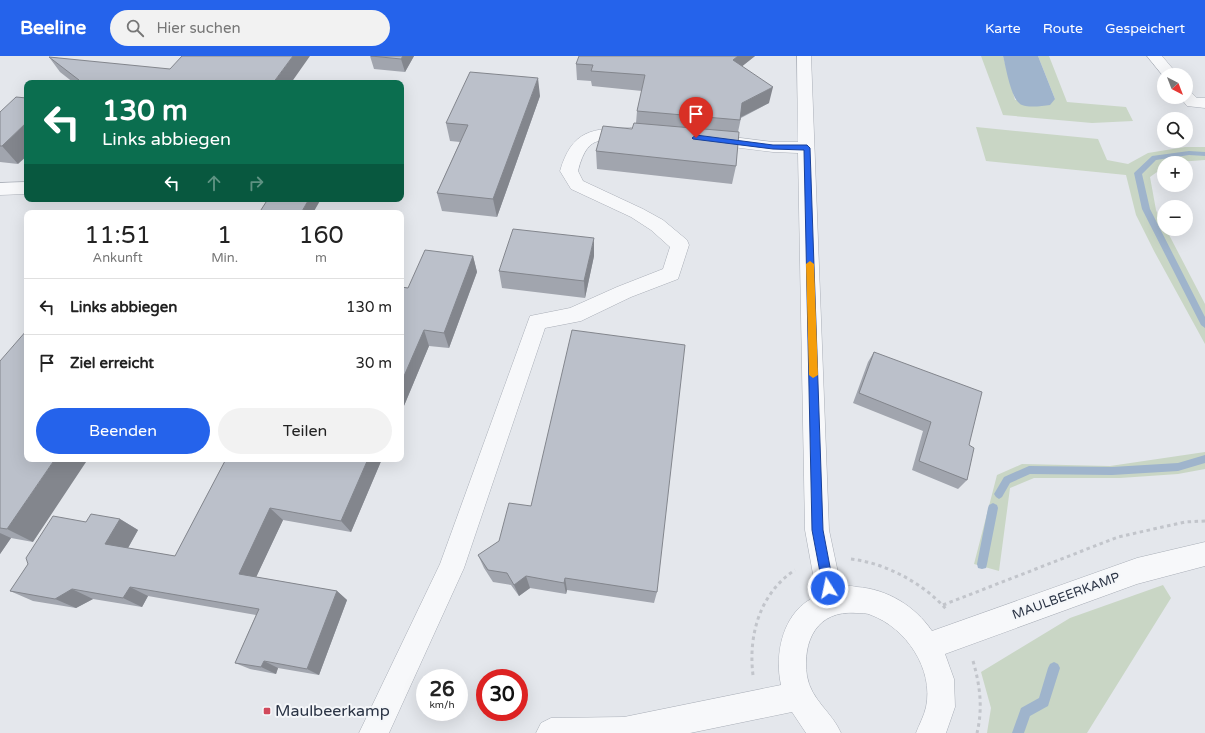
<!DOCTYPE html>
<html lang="de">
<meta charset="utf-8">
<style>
:root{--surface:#fff;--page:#f2f2f2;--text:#222;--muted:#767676;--line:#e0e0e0;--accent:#2563eb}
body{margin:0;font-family:"Varela Round",sans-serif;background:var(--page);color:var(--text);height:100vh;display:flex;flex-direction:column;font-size:15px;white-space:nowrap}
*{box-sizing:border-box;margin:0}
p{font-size:13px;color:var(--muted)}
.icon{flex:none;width:22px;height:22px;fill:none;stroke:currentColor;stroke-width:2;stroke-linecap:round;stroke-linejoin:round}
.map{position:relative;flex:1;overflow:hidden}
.drawer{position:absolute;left:24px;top:154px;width:380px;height:252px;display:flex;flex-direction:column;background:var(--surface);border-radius:8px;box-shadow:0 4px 16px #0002}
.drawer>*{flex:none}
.guide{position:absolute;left:24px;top:24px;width:380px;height:122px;border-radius:8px;box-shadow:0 4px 16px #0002;background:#0b6e4f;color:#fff;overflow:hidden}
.needle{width:26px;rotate:138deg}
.buttons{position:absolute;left:1157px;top:12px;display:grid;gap:8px}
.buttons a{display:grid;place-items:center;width:36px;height:36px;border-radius:50%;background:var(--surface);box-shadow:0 4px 16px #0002;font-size:20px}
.speed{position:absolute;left:416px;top:613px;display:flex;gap:8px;font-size:20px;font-weight:700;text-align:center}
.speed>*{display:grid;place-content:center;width:52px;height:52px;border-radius:50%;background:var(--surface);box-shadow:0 4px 16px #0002;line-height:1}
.speed small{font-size:10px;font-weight:400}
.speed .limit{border:6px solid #d22;background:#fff;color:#111}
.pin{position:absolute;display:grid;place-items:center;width:34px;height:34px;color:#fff;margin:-41px -17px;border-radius:50% 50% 50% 0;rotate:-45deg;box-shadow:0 0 4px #0007}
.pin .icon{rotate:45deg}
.me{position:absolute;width:44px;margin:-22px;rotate:350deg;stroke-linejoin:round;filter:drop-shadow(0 0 3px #0008)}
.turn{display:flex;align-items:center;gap:14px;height:84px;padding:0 12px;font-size:18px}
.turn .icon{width:52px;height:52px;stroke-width:2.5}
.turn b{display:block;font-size:28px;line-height:34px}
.lanes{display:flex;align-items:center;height:38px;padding:0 12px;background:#0003;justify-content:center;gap:20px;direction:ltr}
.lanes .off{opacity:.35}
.eta{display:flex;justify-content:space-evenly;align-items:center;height:68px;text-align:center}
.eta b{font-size:24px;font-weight:600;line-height:28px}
.cta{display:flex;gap:8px;margin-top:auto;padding:8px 12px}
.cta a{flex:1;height:46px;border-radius:24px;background:var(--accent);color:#fff;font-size:16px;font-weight:600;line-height:46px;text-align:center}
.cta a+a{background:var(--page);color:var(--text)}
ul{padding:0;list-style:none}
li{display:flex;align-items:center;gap:12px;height:56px;padding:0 12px;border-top:1px solid var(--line)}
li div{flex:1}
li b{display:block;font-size:15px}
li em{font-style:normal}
header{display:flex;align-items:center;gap:24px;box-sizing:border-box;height:56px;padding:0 20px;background:var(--accent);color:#fff}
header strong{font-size:19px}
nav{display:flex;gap:22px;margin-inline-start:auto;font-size:14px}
.search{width:280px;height:36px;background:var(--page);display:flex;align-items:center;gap:10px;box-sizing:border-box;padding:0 14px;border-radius:22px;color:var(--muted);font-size:15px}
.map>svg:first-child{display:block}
.green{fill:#c9d6c5}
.water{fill:#9fb4cc}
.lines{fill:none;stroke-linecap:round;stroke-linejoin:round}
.stream{fill:#9fb4cc;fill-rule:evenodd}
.minor-casing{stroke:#a9aeb7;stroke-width:1}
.path{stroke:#c2c5cb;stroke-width:3;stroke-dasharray:3.5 3.5;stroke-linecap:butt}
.minor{fill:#f7f8fa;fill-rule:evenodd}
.wall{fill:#a1a5ae}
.shaded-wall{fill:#83868d}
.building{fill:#bbc0ca;stroke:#83868d}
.route{fill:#2563eb;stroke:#184099}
.slow{fill:#f59e0b}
.poi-dot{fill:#d1495b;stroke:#f4f6f9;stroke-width:1.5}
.labels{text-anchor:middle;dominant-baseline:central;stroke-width:4;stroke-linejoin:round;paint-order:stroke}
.street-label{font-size:13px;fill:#2b3445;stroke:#f4f6f9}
.near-poi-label{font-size:16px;fill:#2b3445;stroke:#f4f6f9;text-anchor:start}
</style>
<header>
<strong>Beeline</strong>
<div class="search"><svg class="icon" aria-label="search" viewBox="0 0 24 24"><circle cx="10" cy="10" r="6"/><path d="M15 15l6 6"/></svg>Hier suchen</div>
<nav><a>Karte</a><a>Route</a><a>Gespeichert</a></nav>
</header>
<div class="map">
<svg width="1205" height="677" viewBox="0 0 1205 677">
<rect width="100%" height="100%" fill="#e4e7ec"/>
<path class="green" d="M981,0H1003L1015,44L1055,43L1038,0H1049L1067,46L1126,51L1133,65L1092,67L1003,59Z
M976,71L1098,83L1107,104L1128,108L1148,97L1185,91H1205V104L1164,107V111L1150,121L1156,154L1164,173H1166L1205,248V288L1154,195L1136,159L1126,119L986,105Z
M1205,396V413L1178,418L1120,422H1034L1010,432L999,515L974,508L997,419L1022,408L1110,410Z
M1163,529L1171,542L1087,677H987L991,652L981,616L1070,562Z"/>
<path class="water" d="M1003,0H1038L1055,43L1050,49C1042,50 1030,52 1022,49C1011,45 1006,11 1003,0Z"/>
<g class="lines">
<path class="stream" d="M1189,95L1205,96V100L1189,99L1156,104L1142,118L1150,153L1205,261V272L1201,269L1142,153L1134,117L1152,100Z
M1205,399V407L1178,415L1112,419L1030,418L1010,427L1002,441L999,443L996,441L994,438L1004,421L1029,410L1112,411L1178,407Z
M993,447L997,449L998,452L987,508L986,512L982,513L978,512L977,508L988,452L989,449Z
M1054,606L1058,608L1060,612L1048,650L1030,660L1024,677H1012L1021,652L1039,642L1048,612L1050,608Z"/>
<g class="minor-casing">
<path id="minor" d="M797,0H811L829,474L841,531C846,529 851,530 857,531C887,533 915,550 932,575L1137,502L1205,486V510L1137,528L945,598L954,623L955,651L946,677H916C919,669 924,660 926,651C934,613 906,572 871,559C867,557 861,557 856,557C817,554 802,585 807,620C811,644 832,656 841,677H806L792,656L690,677H536L541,667L551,662L624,661L781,629C774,597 783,554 817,540L805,474L798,97L773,96L709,88L703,87L701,83L703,79L709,78L773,86H798Z
M1147,0H1162L1178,19H1164V21Z
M1186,34L1191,36L1197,42H1205V52L1187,50L1180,41H1186Z
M631,72L637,73L639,77L637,81C604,89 589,72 578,115L583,125L643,153L663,164L687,184L689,189L678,223L631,241L581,265L545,272L464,512L389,677H359L440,508L530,260L570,252L617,231L663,213L670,191L651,174L631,161L571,133L560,115C572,74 592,72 631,72Z
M27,126V138L0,139V127Z"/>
</g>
<path class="path" d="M851,503C885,507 923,527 946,553
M943,549L1118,481L1185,466L1205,465
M973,605C980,629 983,652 977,677
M753,619C748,579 760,537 795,514"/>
<use href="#minor" class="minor"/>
</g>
<path class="wall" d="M370,0H414L405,16L374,13Z
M755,0L742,10L769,47L741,62L738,76L736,110L732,128L597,113L596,95L632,73L636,67L637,55L642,35L592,30L591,25L577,24L576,8Z
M49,1L291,27H74L60,16Z
M540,40L497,161L442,155L437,137L460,86L450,85L446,67Z
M0,56L18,108L0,106Z
M473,200L477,216L449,292L429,290L401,357V231L408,232Z
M594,200L585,242L502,232L499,215Z
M874,296L969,389L967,424L958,433L912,414L923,375L853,347L868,306Z
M0,305L33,486L11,482L0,498Z
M226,403H382L351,476L283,464L256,521L337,535L347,544L319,619L278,612L276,618L250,613L235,607L256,559L148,540L142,551L93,543L76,552L33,545L10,535L86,466L120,463L138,474L128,492L175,500Z
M478,499L657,536L654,547L567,534L566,538L530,532L519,540L511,529L493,526L484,512Z"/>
<path class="shaded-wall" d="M293,0H310L291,27H273Z
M403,0H414L405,16L401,3Z
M738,0H755L730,20L733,4Z
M538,22L540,40L497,161L493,143Z
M773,31L769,47L739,62L742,47Z
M27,66V100L18,108L2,90Z
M309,143H321L313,157H301Z
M594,182V200L585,242L584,225Z
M473,200L477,216L449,292L444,277Z
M424,274L429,290L401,357V327Z
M55,403H88L33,486L7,473Z
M368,403H382L351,476L341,465Z
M270,452L283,464L253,528L239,518Z
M120,463L138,474L124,499L105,488Z
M0,477L11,482L0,498Z
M526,520L530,532L519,540L514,529Z
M565,522L567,534L566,538L564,527Z
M130,531L148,540L142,551L123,542Z
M72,533L93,543L76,552L55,543Z
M337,535L347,544L319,619L307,613Z
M264,605L278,612L276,618L261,611Z"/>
<path class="building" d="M182,0H293L273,27H77L79,24L49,1L170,13Z
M371,0H403L401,3Z
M579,0H738L733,4L773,31L742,47L740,64L637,55L645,19L591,15L593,9L576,8Z
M470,16L538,22L493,143L437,137L468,69L446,67Z
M16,41L27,42V66L2,90H0V56Z
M634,67L739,76L736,110L596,95L603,70L632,73Z
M268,143H309L301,157H259Z
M513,173L594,182L584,225L499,215Z
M425,194L473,200L444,277L424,274L401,327V231L408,232Z
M27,274V403H55L7,473L0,472V305Z
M572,274L685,289L657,536L565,522L564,527L526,520L514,529L507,517L488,514L478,499L499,485L509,447L531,450Z
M874,296L982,336L969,389L974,392L967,424L919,405L931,366L859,337Z
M226,403H368L341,465L270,452L239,518L337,535L307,613L264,605L261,611L235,607L259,553L130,531L123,542L72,533L55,543L10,535L28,508L26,502L53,460L86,466L91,458L120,463L105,488L175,500Z"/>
<path class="route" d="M696,79L773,89H807L810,92L823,474L834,532L832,536L828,538L824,536L823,532L812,474L804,94L773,93L693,83L692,82Z"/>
<path class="slow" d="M810,205L814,208L818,319L813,322L809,319L806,208Z"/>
<rect class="poi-dot" x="263" y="651" width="8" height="8" rx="2"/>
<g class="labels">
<g class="street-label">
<text transform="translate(1066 540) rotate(-20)">MAULBEERKAMP</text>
</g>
<g class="near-poi-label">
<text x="275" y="655">Maulbeerkamp</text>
</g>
</g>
</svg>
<div class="buttons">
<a><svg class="needle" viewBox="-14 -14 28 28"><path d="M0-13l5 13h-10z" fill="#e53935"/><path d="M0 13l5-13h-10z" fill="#767676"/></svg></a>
<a><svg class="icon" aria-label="search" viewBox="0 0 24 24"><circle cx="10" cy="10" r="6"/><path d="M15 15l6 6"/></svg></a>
<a>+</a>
<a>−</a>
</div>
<div class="speed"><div>26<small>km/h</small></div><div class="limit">30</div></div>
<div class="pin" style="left:696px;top:82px;background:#d93025"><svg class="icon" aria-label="arrive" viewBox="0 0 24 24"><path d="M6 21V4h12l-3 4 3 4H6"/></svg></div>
<svg class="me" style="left:828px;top:532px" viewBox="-20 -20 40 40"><circle r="17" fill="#2563eb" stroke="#fff" stroke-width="3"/><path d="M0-11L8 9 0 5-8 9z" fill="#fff"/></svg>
<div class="guide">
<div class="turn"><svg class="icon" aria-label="left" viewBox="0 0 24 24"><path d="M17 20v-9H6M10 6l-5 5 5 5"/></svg><div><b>130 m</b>Links abbiegen</div></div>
<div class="lanes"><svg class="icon" aria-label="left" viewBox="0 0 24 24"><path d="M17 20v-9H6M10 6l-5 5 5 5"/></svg><svg class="icon off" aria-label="ahead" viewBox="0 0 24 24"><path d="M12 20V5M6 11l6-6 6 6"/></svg><svg class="icon off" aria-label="right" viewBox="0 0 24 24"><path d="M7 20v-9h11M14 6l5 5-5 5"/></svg></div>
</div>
<section class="drawer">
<div class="eta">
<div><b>11:51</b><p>Ankunft</p></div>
<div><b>1</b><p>Min.</p></div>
<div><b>160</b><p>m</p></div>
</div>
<ul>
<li><svg class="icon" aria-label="left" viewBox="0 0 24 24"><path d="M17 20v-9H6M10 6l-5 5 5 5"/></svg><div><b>Links abbiegen</b></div><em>130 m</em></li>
<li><svg class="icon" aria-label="arrive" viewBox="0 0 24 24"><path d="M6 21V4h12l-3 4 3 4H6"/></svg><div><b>Ziel erreicht</b></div><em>30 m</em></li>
</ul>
<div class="cta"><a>Beenden</a><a>Teilen</a></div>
</section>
</div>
